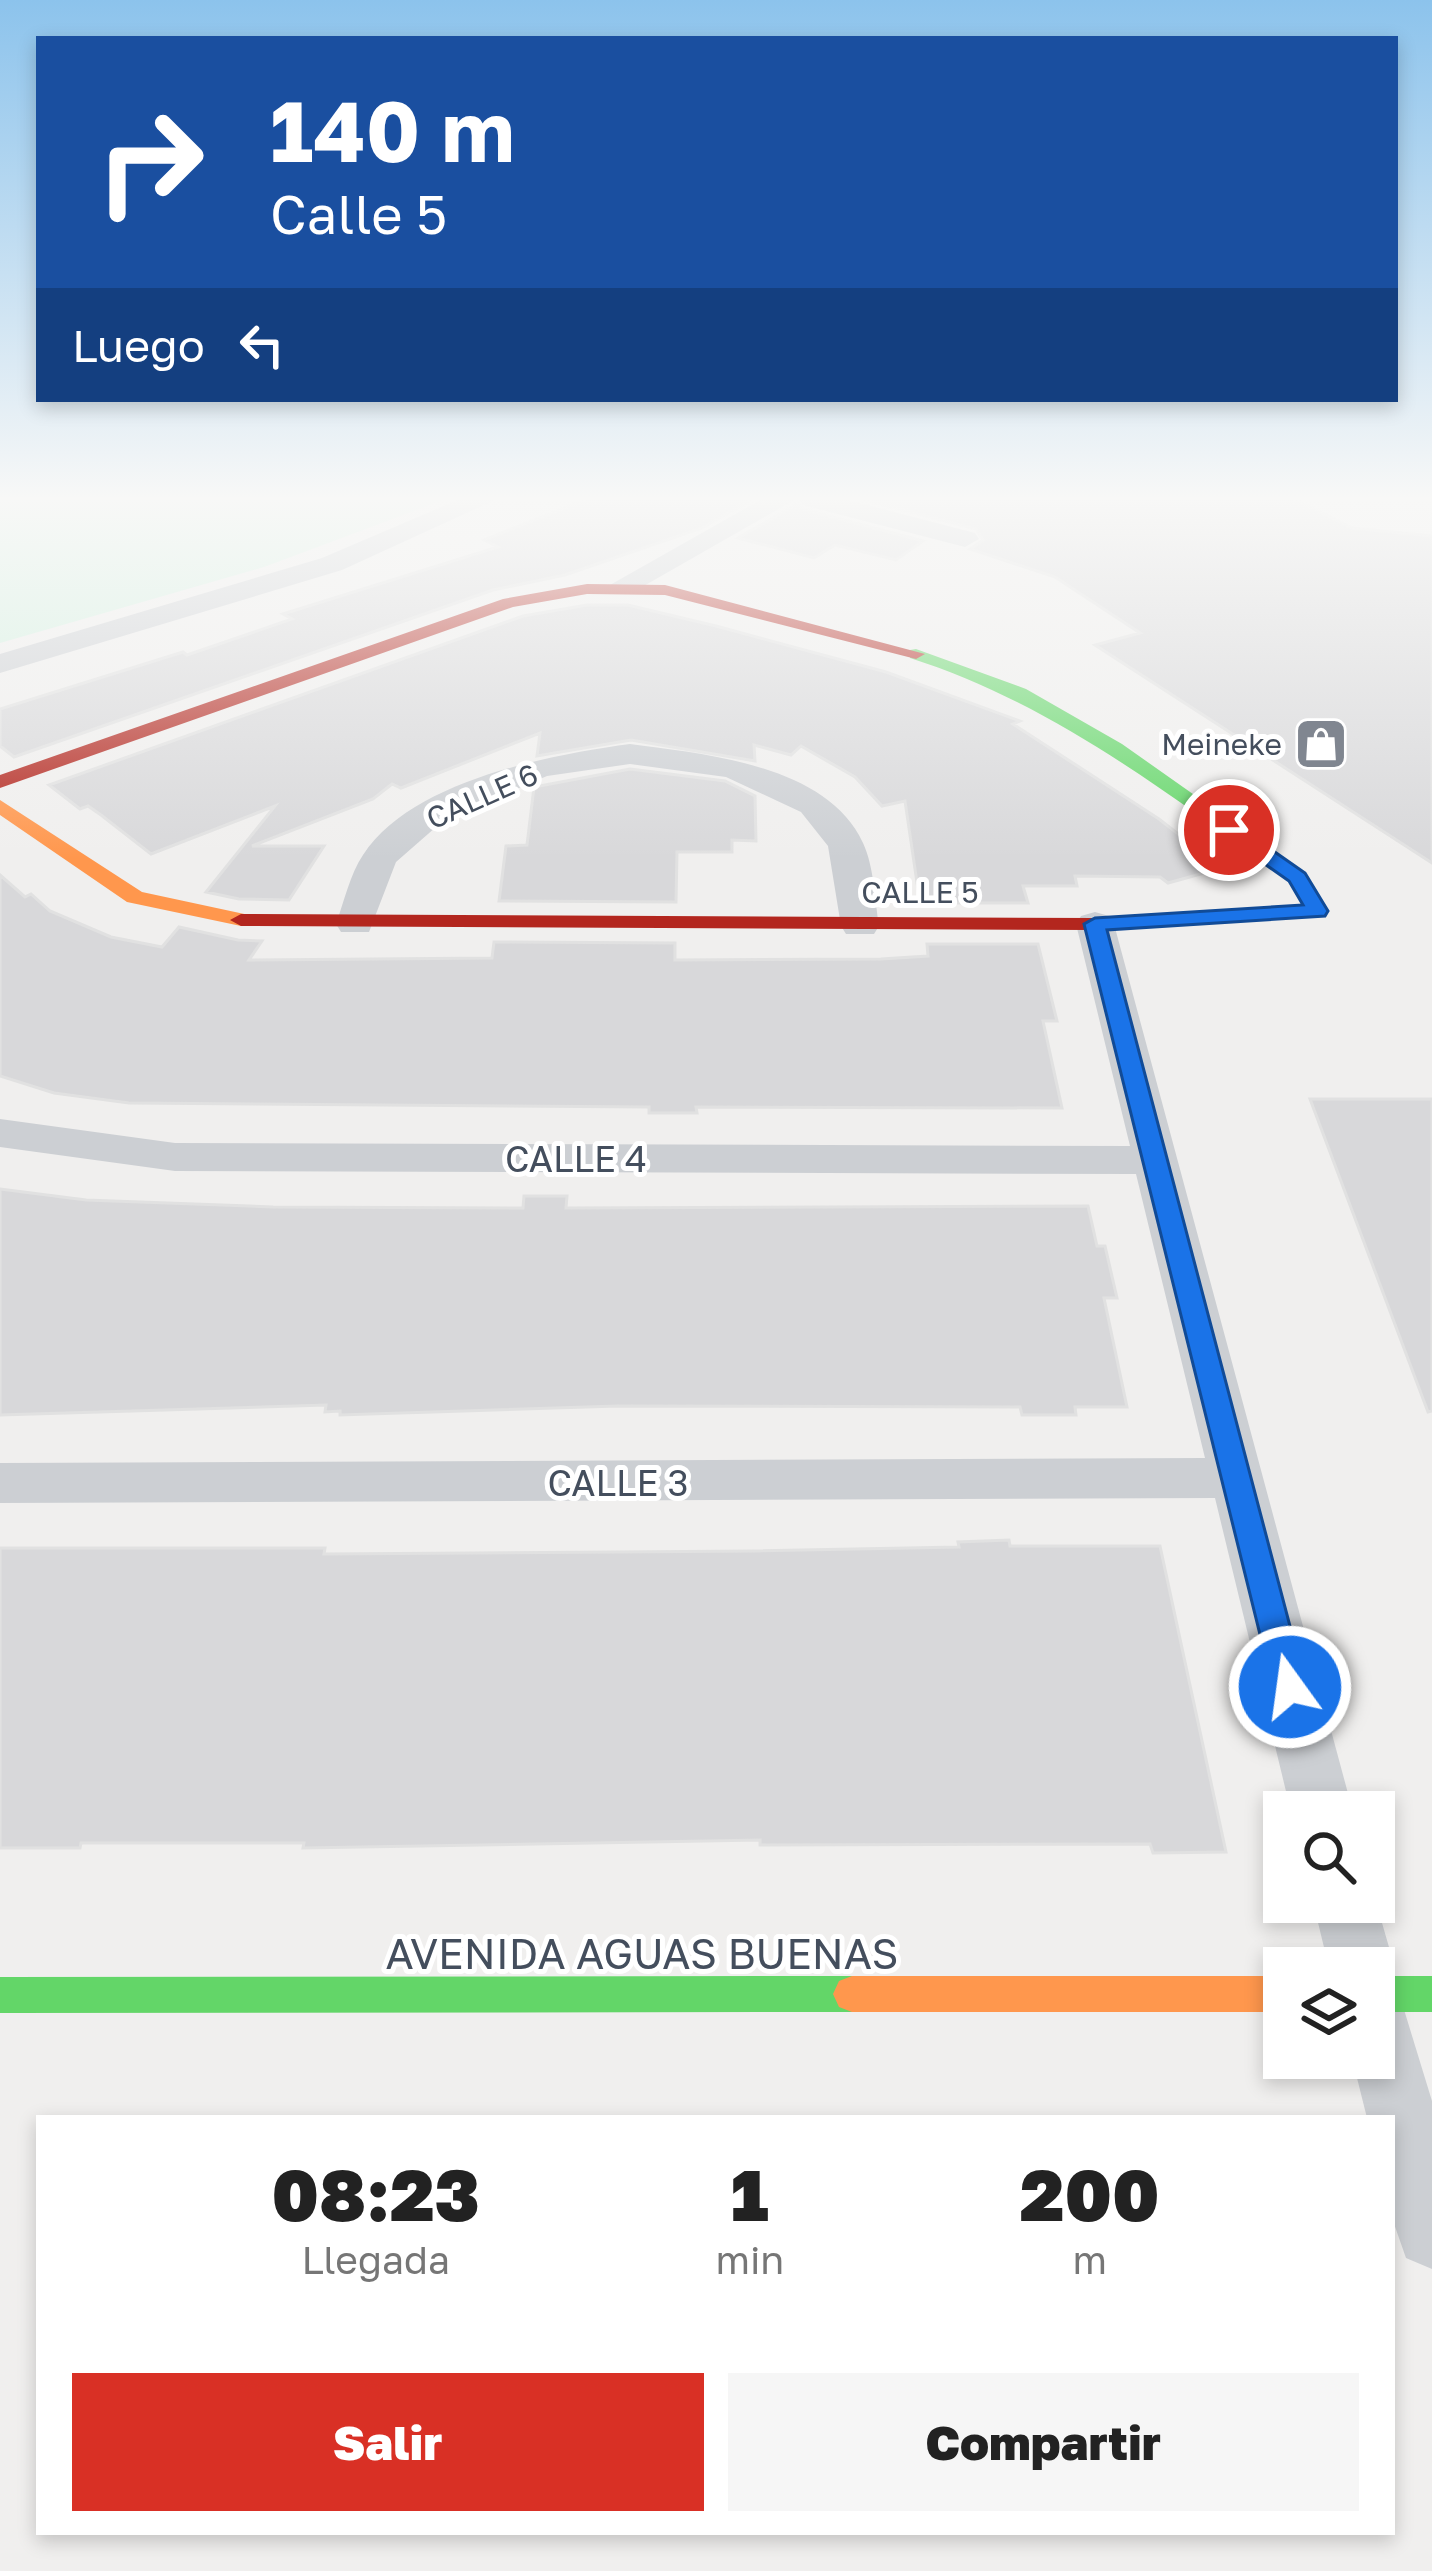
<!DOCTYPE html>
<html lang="es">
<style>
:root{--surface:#fff;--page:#f6f6f6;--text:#222;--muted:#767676;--accent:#d93025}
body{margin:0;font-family:"Golos Text",sans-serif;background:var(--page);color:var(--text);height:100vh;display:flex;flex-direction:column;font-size:45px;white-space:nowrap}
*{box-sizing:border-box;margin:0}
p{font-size:39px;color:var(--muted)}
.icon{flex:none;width:66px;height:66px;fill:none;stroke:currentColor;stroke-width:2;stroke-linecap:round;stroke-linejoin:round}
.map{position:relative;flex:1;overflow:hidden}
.panel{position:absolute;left:36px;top:2115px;width:1359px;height:420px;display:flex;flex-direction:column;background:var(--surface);border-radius:0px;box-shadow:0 6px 18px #0003}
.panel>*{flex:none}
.top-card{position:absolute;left:36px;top:36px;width:1362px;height:366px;border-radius:0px;box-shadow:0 6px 18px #0003;background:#1a4fa0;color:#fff;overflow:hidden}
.controls{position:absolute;left:1263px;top:1791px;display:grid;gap:24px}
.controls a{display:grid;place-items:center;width:132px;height:132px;border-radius:0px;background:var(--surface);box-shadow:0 6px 18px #0003;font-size:60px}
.pin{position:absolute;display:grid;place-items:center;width:102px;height:102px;color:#fff;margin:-51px;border:6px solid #fff;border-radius:50%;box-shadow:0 3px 12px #0007}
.me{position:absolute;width:132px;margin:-66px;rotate:346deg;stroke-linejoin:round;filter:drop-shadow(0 0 9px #0008)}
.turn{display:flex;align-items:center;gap:42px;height:252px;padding:0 36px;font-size:54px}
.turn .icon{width:156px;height:156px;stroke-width:2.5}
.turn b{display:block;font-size:84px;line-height:102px}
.then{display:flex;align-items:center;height:114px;padding:0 36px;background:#0003;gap:24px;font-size:45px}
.eta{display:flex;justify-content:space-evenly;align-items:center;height:204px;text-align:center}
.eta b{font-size:72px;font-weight:800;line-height:84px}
.button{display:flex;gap:24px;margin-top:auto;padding:24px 36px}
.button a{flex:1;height:138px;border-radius:0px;background:var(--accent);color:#fff;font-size:48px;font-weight:800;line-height:138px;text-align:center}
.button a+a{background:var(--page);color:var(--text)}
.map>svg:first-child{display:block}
.green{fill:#d1f1e0}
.building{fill:#d8d8da;stroke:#e1e1e1;stroke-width:3}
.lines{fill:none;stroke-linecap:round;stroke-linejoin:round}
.street{fill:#cccfd3;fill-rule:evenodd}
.fast{fill:#63d668;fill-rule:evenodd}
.slow{fill:#ff974d;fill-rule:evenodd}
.jam{fill:#b3261e;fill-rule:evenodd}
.route{fill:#1a73e8;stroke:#114b97;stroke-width:3}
.labels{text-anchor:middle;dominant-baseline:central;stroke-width:10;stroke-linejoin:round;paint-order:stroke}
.far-poi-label{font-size:30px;fill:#444e5d;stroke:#fff;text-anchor:end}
.far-street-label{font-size:30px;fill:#444e5d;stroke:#fff}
.street-label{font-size:36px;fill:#444e5d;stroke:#fff}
.near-street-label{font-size:42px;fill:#444e5d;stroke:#fff}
</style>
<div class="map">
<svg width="1432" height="2571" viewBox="0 0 1432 2571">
<rect width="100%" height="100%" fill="#f0efee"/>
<path class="green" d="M0,499H446L264,567L0,643Z"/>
<path class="building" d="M587,499H753L702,528L565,575L493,590L14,757L0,746V709L183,652L187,655L292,619L283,614L498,547L484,540Z
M861,499H1294L1352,528L1432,536V863L1095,645L1140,633L1055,577L970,549L983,540L976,529Z
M797,504L802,509L923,541L896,560L835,545L814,558L738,538Z
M587,605H628L716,626L886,672L1020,721L1013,724L1159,819L1222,868L1168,883L1160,877L1075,876L1077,886H1023L1028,903H920L905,801L882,806L855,777L801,746L791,755L754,745L755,761L631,740L537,756L540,733L401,788L392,784L373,799L252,846H324L289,900L239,899L206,892L275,806L151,854L101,815L88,806L80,809L49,785L523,616Z
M630,769L725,781L755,796L756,841L732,840V852H677L676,902L499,901L506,846L527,845L534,787Z
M0,875L25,897L31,894L50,911L111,937L162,947L179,927L238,940L262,941L249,960L492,958L494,942L675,943V960L881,959L928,956L927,944H1038L1057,1021H1043L1062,1108L696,1107L697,1113H649V1107L129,1103L54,1093L0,1076Z
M1310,1099H1432V1411L1428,1412Z
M0,1189L86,1200L273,1207L523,1208L524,1196H567L566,1208L1088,1206L1097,1246H1105L1117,1298H1104L1127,1407H1075L1076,1415H1022L1020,1407L617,1406L340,1415V1411L325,1412L326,1405L0,1415Z
M1009,1540L1010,1546H1160L1226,1852L1153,1853L1150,1844L760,1845V1840L303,1848L304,1843H81L80,1848H0V1548H325L324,1554L755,1551L959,1547L958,1542Z"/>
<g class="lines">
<path class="street" d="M460,499H497L342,570L0,673V654L322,558Z
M762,499H796L635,591H615L610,585Z
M799,499H844L975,533L979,539L965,547L803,505Z
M630,744C704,754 827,764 863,843C874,866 875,901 879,926L874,934H846L841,926L828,846L801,812L726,777L630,764L547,776L444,820L396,862L369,932H341L336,924C344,902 350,874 363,855C411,781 549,755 630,744Z
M1095,912L1109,916L1114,924L1353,1812H1291L1215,1498L0,1503V1463L1205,1458L1136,1174L175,1171L0,1147V1119L175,1143L1130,1146L1076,924L1081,916Z
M1374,1895L1395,1968L1387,1986L1398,1990L1432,2101V2269L1406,2258L1392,2218V2118H1367L1352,2058H1374V1968H1329L1313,1902H1374Z"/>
<path class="fast" d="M916,649L1026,689L1122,744L1305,873L1329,911L1318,917L1235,920L1232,915L1243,909L1304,905L1290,881C1168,794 1054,704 910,658V650Z
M852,1976L865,1981L871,1994L865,2007L852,2012L0,2013V1977Z
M1374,1976H1432V2012H1374Z"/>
<path class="slow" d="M0,800L142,892L249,915L252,920L241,926L127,902L0,815Z
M852,1976H1284V2012H852L839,2007L833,1994L839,1981Z"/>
<path class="jam" d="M587,584L665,585L925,654L916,659L665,595L587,594L513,607L0,788V775L503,599Z
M1243,909L1254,915L1251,920L1095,930L241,926L230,920L241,914L1095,918Z"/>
</g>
<linearGradient id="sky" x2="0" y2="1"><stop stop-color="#8cc3ec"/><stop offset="0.58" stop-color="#f8f8f7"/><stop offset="1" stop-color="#f8f8f7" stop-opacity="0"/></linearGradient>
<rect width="1432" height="859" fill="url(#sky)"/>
<path class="route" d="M1222,825H1236L1305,873L1328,911L1325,916L1107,930L1306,1687L1301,1696L1290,1700L1278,1696L1273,1687L1084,924L1095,918L1303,905L1289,881L1222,834Z"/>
<defs>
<g id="shop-square" transform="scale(2.7)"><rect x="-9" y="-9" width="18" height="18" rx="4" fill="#808690" stroke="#fff"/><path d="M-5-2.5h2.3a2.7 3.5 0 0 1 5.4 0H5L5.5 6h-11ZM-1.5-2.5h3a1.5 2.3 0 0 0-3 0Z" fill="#fff"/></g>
</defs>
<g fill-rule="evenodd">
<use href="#shop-square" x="1321" y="744"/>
</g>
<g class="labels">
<g class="far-poi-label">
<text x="1282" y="744">Meineke</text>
</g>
<g class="far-street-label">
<text transform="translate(482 796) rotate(-24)">CALLE 6</text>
<text x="920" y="892">CALLE 5</text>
</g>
<g class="street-label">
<text x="576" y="1158">CALLE 4</text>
<text x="618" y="1482">CALLE 3</text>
</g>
<g class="near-street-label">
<text x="642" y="1953">AVENIDA AGUAS BUENAS</text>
</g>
</g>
</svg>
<div class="controls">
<a><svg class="icon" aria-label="search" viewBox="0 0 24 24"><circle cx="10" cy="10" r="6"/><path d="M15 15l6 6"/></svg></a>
<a><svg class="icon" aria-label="layers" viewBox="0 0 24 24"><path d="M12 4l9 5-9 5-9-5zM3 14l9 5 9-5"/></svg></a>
</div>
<div class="pin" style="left:1229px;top:830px;background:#d93025"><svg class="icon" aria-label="arrive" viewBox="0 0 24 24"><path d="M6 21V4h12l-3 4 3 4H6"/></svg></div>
<svg class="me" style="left:1290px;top:1687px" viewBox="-20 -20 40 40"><circle r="17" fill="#1a73e8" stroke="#fff" stroke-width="3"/><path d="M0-11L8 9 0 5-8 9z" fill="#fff"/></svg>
<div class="top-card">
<div class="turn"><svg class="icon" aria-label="right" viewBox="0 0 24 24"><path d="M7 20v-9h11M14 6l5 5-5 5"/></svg><div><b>140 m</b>Calle 5</div></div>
<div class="then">Luego<svg class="icon" aria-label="left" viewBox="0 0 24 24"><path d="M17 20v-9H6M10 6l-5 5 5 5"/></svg></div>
</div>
<section class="panel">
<div class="eta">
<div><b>08:23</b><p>Llegada</p></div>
<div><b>1</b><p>min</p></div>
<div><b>200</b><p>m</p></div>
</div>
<div class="button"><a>Salir</a><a>Compartir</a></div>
</section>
</div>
